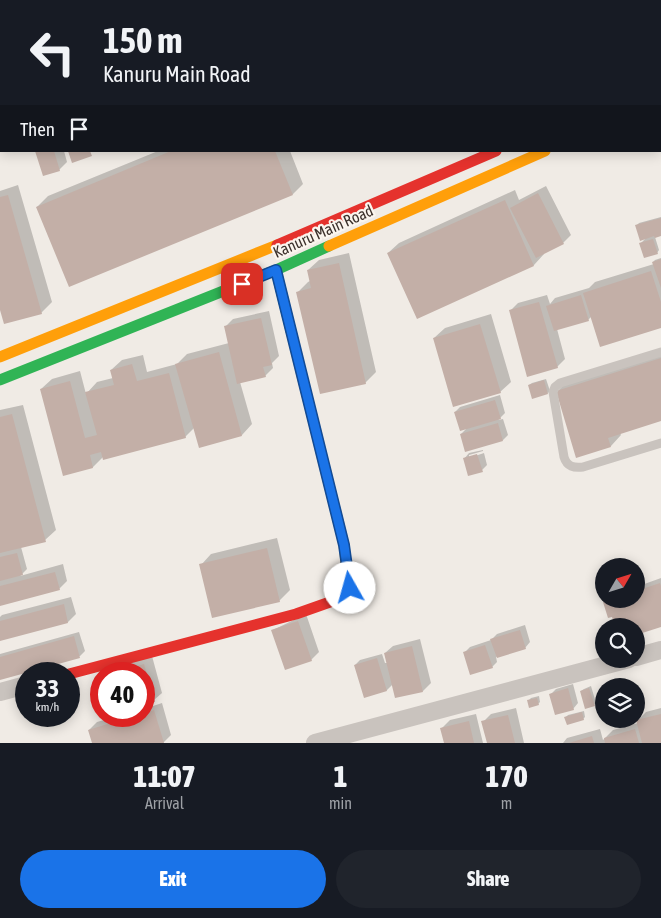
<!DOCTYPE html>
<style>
:root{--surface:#171b24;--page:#20242c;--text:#f1f3f6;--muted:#9ea1a6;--accent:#1a73e8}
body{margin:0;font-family:"Asap Condensed",sans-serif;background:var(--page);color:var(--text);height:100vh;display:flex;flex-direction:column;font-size:19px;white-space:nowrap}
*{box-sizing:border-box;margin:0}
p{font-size:16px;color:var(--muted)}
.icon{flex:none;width:28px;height:28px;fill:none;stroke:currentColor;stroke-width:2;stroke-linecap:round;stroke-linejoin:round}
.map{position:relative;height:743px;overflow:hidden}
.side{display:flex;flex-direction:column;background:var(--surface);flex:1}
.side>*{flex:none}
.hud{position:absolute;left:0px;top:0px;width:661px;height:152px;box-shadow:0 2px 12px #0003;background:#171b24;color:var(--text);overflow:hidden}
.needle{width:32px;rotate:51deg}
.tools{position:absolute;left:595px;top:558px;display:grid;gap:10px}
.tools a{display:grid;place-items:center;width:50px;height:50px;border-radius:50%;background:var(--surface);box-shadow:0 2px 12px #0003;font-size:25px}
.speed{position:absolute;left:15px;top:662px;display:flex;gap:10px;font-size:25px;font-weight:700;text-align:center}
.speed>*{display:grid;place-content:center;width:65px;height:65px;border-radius:50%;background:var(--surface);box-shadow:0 2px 12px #0003;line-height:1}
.speed small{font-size:12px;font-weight:400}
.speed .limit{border:8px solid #d22;background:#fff;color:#111}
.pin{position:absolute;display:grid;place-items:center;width:42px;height:42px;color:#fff;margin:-21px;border-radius:10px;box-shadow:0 2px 8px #0006}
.me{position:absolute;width:55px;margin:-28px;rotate:353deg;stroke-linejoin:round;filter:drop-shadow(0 0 4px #0008)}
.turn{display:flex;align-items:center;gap:18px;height:105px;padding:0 20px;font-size:22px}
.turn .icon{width:65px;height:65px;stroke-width:2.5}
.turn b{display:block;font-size:35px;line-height:42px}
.then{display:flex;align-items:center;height:48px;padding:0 20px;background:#0003;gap:10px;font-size:19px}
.eta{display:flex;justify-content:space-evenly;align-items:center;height:85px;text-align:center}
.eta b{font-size:30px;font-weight:800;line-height:35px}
.button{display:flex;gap:10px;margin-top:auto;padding:10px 20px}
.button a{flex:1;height:58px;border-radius:30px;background:var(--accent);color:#fff;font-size:20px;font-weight:800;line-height:58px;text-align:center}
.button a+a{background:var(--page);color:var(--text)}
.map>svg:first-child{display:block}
.shadow{fill:#0003}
.building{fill:#c3afa7}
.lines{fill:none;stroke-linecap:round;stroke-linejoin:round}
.lane{stroke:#c9c3be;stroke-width:9}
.street{stroke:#c9c3be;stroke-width:18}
.fast{stroke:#30b455;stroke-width:11}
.slow{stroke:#ff9f0a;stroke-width:11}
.jam{stroke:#e5322d;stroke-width:11}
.route-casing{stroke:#114b97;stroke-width:12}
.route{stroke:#1a73e8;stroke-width:9}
.labels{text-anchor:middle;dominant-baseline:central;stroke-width:4.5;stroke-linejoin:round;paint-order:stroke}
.street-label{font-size:16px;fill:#3b302b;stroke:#fbf5ee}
</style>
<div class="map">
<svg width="661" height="743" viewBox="0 0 661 743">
<rect width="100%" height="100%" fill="#f0ebe5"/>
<path class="shadow" d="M0,0H63V1H1V14H0Z
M72,0H120V1H72Z
M132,0H151V1H128Z
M157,0H260V1H157Z
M329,0H376L375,1H329Z
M412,0H451L452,1H412Z
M657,0H661V11L660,12V1H654Z
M1,17V37L0,38V18Z
M1,42V59L0,55V43Z
M36,151H64L67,162L59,170Z
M158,151H290L303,184L293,194L37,207L48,196Z
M18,185L52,302L41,313L0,305V191Z
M546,186L571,235L563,243L544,253V254L534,265L417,317L388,253L399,243L515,190L519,200Z
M661,217V235L655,237L659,250L657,253L641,243L647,237L637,225L639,223Z
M349,253L376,372L365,383L298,292L308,282L310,281L308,270L319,260Z
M661,258V327L592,316L588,320L557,329L565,359L557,367L510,311L518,303L547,295L550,304L555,298L589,288L595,282L654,264L653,262L655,260Z
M269,311L279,356L272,363L273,368L265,376L240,382L252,424L242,435L200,447L194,428L185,437L103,457L93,467L64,475L41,389L52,379L80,371L86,394L97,382L113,378L111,370L122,360L143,355L147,372L177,364L187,354L229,343L225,327L233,319Z
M491,314L511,382L500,392L434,338L445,328Z
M661,352V420L620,433L621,435L611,446L577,456L557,392L567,381Z
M546,379L550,391L548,393L529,385L532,383Z
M500,395L505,413L498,420L503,419L508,435L503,440L461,434L468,427L455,412L460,407Z
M23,405L56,530L45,540L21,547L27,569L20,576L63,564L67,581L59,589L0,605V410Z
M483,450V451L469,455V458L484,453L487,465L482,470L464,459L469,453Z
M277,538L290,590L279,601L201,565L211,554Z
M661,578V625L616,626L612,615L604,602L608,599H636V587Z
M71,597L76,614L68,622L0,639V617L2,615Z
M306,614L319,652L311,660L273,630Z
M525,625L530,642L525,648L496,657L497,662L492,667L465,652L470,647L491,640L497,634Z
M79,632L85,651L80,656L0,679V654Z
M420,639L431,683L423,691L393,684L387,690L365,696L355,665L360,660L382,654L385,663H387L385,653L393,646Z
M152,656L162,693L154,700L144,703V674H101V697L96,678L104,670Z
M573,684L578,703L573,709L551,694L556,689Z
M591,686L596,703L594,705L581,691L584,689Z
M539,696L540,702L538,704L528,701L531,698Z
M162,703L171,735L163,743H93L89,730L97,722L118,716H144V709Z
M516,708L524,743H488L483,722L491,714Z
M661,708V743H563L567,738L600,729L603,740L613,730L638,723V720L646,712Z
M584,711L585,717L583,719L566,717L568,715Z
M476,714L483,743H445L442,728L450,720Z"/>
<path class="building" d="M35,151H54L60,171L43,176Z
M68,151H90L92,156L72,163Z
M171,151H275L293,195L69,287L36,207Z
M538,193L564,244L536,258L510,208Z
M8,195L42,314L4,324L0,310V197Z
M505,200L534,266L417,319L387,253Z
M661,218V236L655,238L654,236L640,241L635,225Z
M653,239L658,254L644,258L639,243Z
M661,259V288L652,262Z
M339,263L366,384L320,394L296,292L311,288L307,270Z
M651,271L661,302V328L600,347L583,293Z
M581,295L589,321L554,331L546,306Z
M539,302L558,368L527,377L509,310Z
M261,318L272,365L263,367L266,377L237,384L224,326Z
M480,324L501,393L453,407L433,338Z
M219,352L242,436L199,448L175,364Z
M661,358V421L608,438L611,447L576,458L556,391Z
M132,364L137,381L169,373L186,438L103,460L101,452L90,455L93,468L63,476L40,389L70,381L85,438L97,435L85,392L114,385L110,370Z
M544,380L548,394L532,399L528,385Z
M495,400L501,419L460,431L454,412Z
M12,414L46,542L0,553V417Z
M498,423L503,441L465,452L460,434Z
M477,454L483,472L468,476L463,458Z
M267,548L280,602L212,618L199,564Z
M17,553L23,575L0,581V557Z
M55,572L60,590L0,606V586Z
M660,583L661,586V627L636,635V626H615L612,617L608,618L603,602L613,599H636V591Z
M64,604L68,623L0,641V621Z
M298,621L312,661L285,670L271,630Z
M520,630L526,649L497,658L490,639Z
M74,636L80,658L0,680V657Z
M485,645L493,668L470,675L463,652Z
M412,646L423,692L395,698L384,653Z
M377,658L387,691L364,698L354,665Z
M144,664L155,702L144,705V674H110Z
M101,676V699L94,678Z
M568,688L574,710L555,715L549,694Z
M589,688L595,706L585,709L580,691Z
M537,698L539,705L529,708L527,700Z
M154,710L164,743H92L88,730L134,716H144V714Z
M582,712L584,720L567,725L564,717Z
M661,714V743H642L636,720Z
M508,715L515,743H487L481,721Z
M469,721L474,743H444L440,728Z
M635,729L639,743H605L604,738Z
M592,736L594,743H569Z"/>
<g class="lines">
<path class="lane" d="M661,352L560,383L555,387L553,392L564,457C567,467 574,468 583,467L661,443"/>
<path class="street" d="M289,1V0
M0,102L1,101
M636,657L661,650
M0,692L26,685
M315,743L629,659"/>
<path class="fast" d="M276,270L291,331
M0,380L276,270L329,246"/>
<path class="slow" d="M660,82H661
M660,102H661
M329,246L545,151
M291,331L344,545L349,587L342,592
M0,357L277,245"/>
<path class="jam" d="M277,245L496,151
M69,674L296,614L330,602L342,592"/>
</g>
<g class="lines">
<g class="route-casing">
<path id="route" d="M242,284L276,270L344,545L348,574L350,588"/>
</g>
<use href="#route" class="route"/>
</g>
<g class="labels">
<g class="street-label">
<text transform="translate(323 231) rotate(-24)">Kanuru Main Road</text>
</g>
</g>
</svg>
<div class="tools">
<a><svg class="needle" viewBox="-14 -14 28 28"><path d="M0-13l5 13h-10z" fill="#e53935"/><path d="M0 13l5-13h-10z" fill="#9ea1a6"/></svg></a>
<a><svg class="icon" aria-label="search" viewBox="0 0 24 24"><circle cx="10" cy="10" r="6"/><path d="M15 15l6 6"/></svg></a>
<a><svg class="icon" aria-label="layers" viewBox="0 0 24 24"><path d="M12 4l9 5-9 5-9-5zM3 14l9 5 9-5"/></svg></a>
</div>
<div class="speed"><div>33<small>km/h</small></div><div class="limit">40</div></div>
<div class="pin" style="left:242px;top:284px;background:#d93025"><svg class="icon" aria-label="arrive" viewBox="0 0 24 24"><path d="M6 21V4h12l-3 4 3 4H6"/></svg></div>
<svg class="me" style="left:350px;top:588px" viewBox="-20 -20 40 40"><circle r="19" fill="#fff"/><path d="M0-13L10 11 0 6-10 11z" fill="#1a73e8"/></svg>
<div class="hud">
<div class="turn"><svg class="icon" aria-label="left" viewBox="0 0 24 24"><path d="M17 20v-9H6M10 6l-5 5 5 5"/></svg><div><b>150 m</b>Kanuru Main Road</div></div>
<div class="then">Then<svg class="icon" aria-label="arrive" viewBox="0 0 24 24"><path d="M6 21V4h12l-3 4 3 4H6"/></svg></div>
</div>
</div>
<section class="side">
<div class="eta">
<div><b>11:07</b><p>Arrival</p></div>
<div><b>1</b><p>min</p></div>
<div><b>170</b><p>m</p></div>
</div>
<div class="button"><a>Exit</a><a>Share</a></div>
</section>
